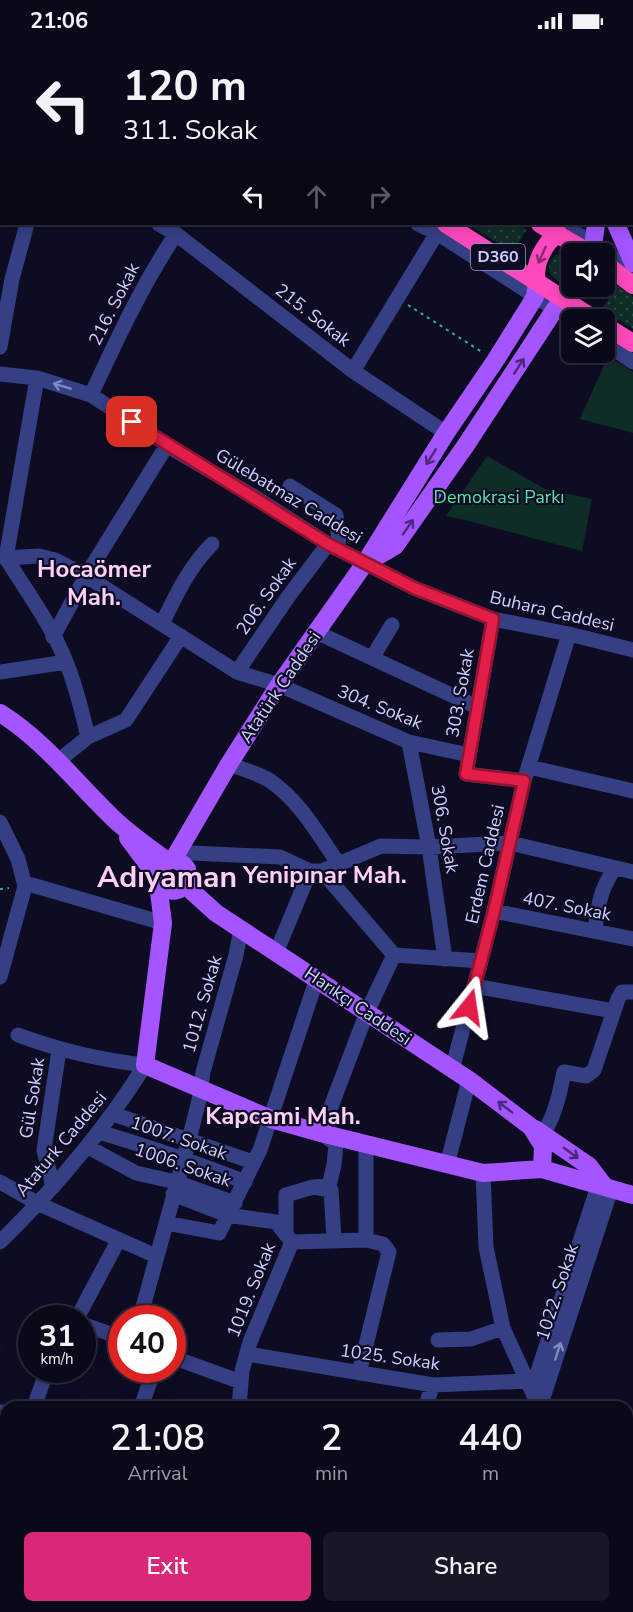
<!DOCTYPE html>
<meta charset="utf-8">
<style>
:root{--surface:#0a091a;--page:#181727;--text:#f1f3f6;--muted:#999aa2;--line:#2a2a39;--accent:#db2777}
body{margin:0;font-family:"Nunito Sans",sans-serif;background:var(--page);color:var(--text);height:100vh;display:flex;flex-direction:column;font-size:22px;white-space:nowrap}
*{box-sizing:border-box;margin:0}
p{font-size:20px;color:var(--muted)}
.icon{flex:none;width:33px;height:33px;fill:none;stroke:currentColor;stroke-width:2;stroke-linecap:round;stroke-linejoin:round}
.map{position:relative;flex:1;overflow:hidden}
.side{position:absolute;left:0px;top:1359px;width:633px;height:212px;display:flex;flex-direction:column;background:var(--surface);border-radius:18px 18px 0 0;box-shadow:0 3px 15px #0003,0 0 0 2px var(--line)}
.side>*{flex:none}
.top-card{position:absolute;left:0px;top:0px;width:633px;height:183px;box-shadow:0 3px 15px #0003,0 0 0 2px var(--line);background:#0a091a;color:var(--text);overflow:hidden}
.tools{position:absolute;left:561px;top:201px;display:grid;gap:12px}
.tools a{display:grid;place-items:center;width:54px;height:54px;border-radius:9px;background:var(--surface);box-shadow:0 3px 15px #0003,0 0 0 2px var(--line);font-size:30px}
.speed{position:absolute;left:18px;top:1263px;display:flex;gap:12px;font-size:30px;font-weight:700;text-align:center}
.speed>*{display:grid;place-content:center;width:78px;height:78px;border-radius:50%;background:var(--surface);box-shadow:0 3px 15px #0003,0 0 0 2px var(--line);line-height:1}
.speed small{font-size:15px;font-weight:400}
.speed .limit{border:9px solid #d22;background:#fff;color:#111}
.pin{position:absolute;display:grid;place-items:center;width:51px;height:51px;color:#fff;margin:-26px;border-radius:12px;box-shadow:0 3px 9px #0006}
.me{position:absolute;width:66px;margin:-33px;rotate:15deg;stroke-linejoin:round;filter:drop-shadow(0 0 4px #0008)}
.turn{display:flex;align-items:center;gap:21px;height:126px;padding:0 24px;font-size:27px}
.turn .icon{width:78px;height:78px;stroke-width:2.5}
.turn b{display:block;font-size:42px;line-height:51px}
.lanes{display:flex;align-items:center;height:57px;padding:0 24px;background:#0003;justify-content:center;gap:30px;direction:ltr}
.lanes .off{opacity:.35}
.eta{display:flex;justify-content:space-evenly;align-items:center;height:102px;text-align:center}
.eta b{font-size:36px;font-weight:600;line-height:42px}
.button{display:flex;gap:12px;margin-top:auto;padding:12px 24px}
.button a{flex:1;height:69px;border-radius:9px;background:var(--accent);color:#fff;font-size:24px;font-weight:600;line-height:69px;text-align:center}
.button a+a{background:var(--page);color:var(--text)}
.status{display:flex;justify-content:space-between;align-items:center;height:42px;padding:0 30px;background:var(--surface);direction:ltr}
.status svg{height:16px;fill:currentColor}
.map>svg:first-child{display:block}
.grass{fill:url(#grass-dots)}
.green{fill:#0f2d27}
.lines{fill:none;stroke-linecap:round;stroke-linejoin:round}
.path{stroke:#28b999;stroke-width:2;stroke-dasharray:3 4.5;stroke-linecap:butt}
.minor{stroke:#353f84;stroke-width:15}
.major{stroke:#a455ff;stroke-width:18}
.highway{stroke:#ff49bd;stroke-width:18}
.oneway{stroke:#862a70}
.oneway2{stroke:#49297b}
.oneway3{stroke:#8288c2}
.route-casing{stroke:#92132f;stroke-width:15}
.route{stroke:#e11d48;stroke-width:10}
.labels{text-anchor:middle;dominant-baseline:central;stroke-width:4.5;stroke-linejoin:round;paint-order:stroke}
.shield{fill:#0d0c23;stroke:#9495bd;stroke-width:1.5}
.shield-label{font-size:16px;font-weight:bold;fill:#ced0ff}
.street-label{font-size:18px;fill:#ced0ff;stroke:#0d0c23}
.park-label{font-size:18px;fill:#54e5aa;stroke:#0d0c23}
.district-label{font-size:24px;font-weight:bold;fill:#ffd0f5;stroke:#0d0c23}
.town-label{font-size:30px;font-weight:bold;fill:#ffd0f5;stroke:#0d0c23}
</style>
<div class="status"><b>21:06</b><svg viewBox="0 0 49 12"><path d="M0 12V9h3v3zM5 12V6h3v6zM10 12V3h3v9zM15 12V0h3v12zM26 1h20v11H26zM47 4h2v5h-2z"/></svg></div>
<div class="map">
<svg width="633" height="1570" viewBox="0 0 633 1570">
<defs>
<pattern id="grass-dots" width="8" height="8" patternUnits="userSpaceOnUse" patternTransform="scale(1.5)"><rect width="8" height="8" fill="#0f2d27"/><path d="M2 2h.1M6 6h.1" fill="none" stroke="#314a47" stroke-width="1.8" stroke-linecap="round"/></pattern>
</defs>
<rect width="100%" height="100%" fill="#0d0c23"/>
<path class="grass" d="M467,182H516L527,187L513,210Z
M564,210L571,213V237L560,240C544,232 546,214 564,210Z
M617,243L633,255V287L602,267Z"/>
<path class="green" d="M608,314L633,330V391L580,377Z
M487,414L545,447L592,457L582,509L465,478L446,474Z"/>
<g class="lines">
<path class="path" d="M408,263L482,310
M0,847L9,846"/>
<path class="minor" d="M191,0L195,2
M356,2V0
M0,6H2
M0,112H2
M159,182L176,192L353,329L446,391
M418,182L437,191L572,278
M562,182L633,228
M604,300L633,320
M0,305L12,237L27,182
M353,329L437,191
M0,332L37,336L91,353L178,410L255,455L328,502L414,546L493,577L569,592L633,608
M37,336L6,516L39,514L55,518L86,534L237,630L279,643L409,700L469,713
M91,353C117,297 142,243 176,192
M290,444L336,473L339,498L336,506
M0,515L6,516C26,549 52,583 66,620C76,643 82,670 88,695L58,719
M493,577L466,732L524,739
M162,582C176,553 189,525 212,502
M316,590L477,665
M53,595L86,534L167,403
M372,616L392,583
M0,630L66,620
M237,630L288,555L328,502
M88,695L126,678L181,594
M409,700L429,805L445,917
M229,722C242,727 257,731 269,738C299,758 318,792 338,821
M529,725L633,749
M0,780L18,817L25,844L0,935
M192,811L280,815L310,829H322L394,913L481,919
M322,829L381,804L429,805L510,801L633,830
M25,844L32,843L163,881
M494,869L633,897
M595,889C598,864 600,847 615,826
M276,911L310,829
M474,944L613,969
M452,1028L494,869L524,739L569,592
M113,1072L253,1120
M99,1090C149,1105 197,1121 245,1140
M543,1092C555,1074 560,1050 564,1030L586,1034L594,1028L618,957L622,950H633
M88,1105L136,1131L176,1140L235,1161
M447,1123L469,1038
M483,1131L486,1205L503,1286L539,1365
M0,1140L39,1162L156,1214
M53,1145L44,1108L59,1008
M313,1145L329,1144L334,1123L336,1102L321,1091L367,970L394,913
M173,1152L227,1173L276,1180L292,1200L250,1300L242,1329L239,1365
M166,1181L219,1191L260,1108L317,936
M286,1193V1153L313,1145L331,1148L334,1198
M0,1200C55,1146 104,1089 145,1023C100,1018 61,1009 18,993
M292,1200L366,1198
M77,1276L118,1199
M140,1276L189,1098L199,1058L203,1030L236,913L241,887
M82,1282L122,1296
M438,1298L471,1297L503,1286
M247,1312L433,1343L529,1339
M172,1315L241,1340
M359,1331L389,1210L383,1202L366,1198V1101
M532,1348L598,1144
M34,1365L47,1328
M141,1365L154,1328
M425,1365L433,1343
M540,1365L611,1147
M0,1370H6
M0,1443L6,1445
M627,1451L633,1431
M627,1467L633,1469
M627,1553L633,1569
M104,1564L125,1570
M301,1564L303,1570
M322,1564L331,1570
M57,1570L58,1564
M84,1570V1564
M166,1570V1564
M222,1570V1564
M504,1570L508,1564"/>
<path class="major" d="M630,2V0
M632,49L633,44
M616,182L633,221
M592,212L596,182
M366,521L395,504L466,403L555,267L566,258
M0,671C45,699 77,742 115,778C131,793 150,806 167,819
M128,796L157,835
M173,818L229,722L279,643L365,521L446,391L495,319L535,255L537,240
M158,840C167,853 181,851 188,838L187,827C177,812 159,817 157,835L163,881L145,1023L271,1077L321,1091L483,1131L542,1127L633,1153
M185,843L216,871L469,1038L531,1085L543,1104L542,1127
M535,1087L589,1124L605,1145"/>
<path class="highway" d="M58,0L62,2
M154,0L158,2
M446,182L596,278
M540,182L591,212
M604,221L633,243
M537,240C533,222 544,202 558,191
M566,258L581,244
M604,283L633,301"/>
</g>
<defs><path id="oneway-shaft" d="M-6 0H5M1.5-3L5.5 0L1.5 3" fill="none" stroke-width="1.6" stroke-linecap="round" stroke-linejoin="round" transform="scale(1.5)"/></defs>
<use class="oneway" href="#oneway-shaft" transform="translate(542 213) rotate(114)"/>
<g class="oneway2">
<use href="#oneway-shaft" transform="translate(519 324) rotate(-57)"/>
<use href="#oneway-shaft" transform="translate(431 415) rotate(122)"/>
<use href="#oneway-shaft" transform="translate(408 485) rotate(-55)"/>
<use href="#oneway-shaft" transform="translate(505 1065) rotate(-143)"/>
<use href="#oneway-shaft" transform="translate(571 1111) rotate(36)"/>
</g>
<g class="oneway3">
<use href="#oneway-shaft" transform="translate(62 344) rotate(-163)"/>
<use href="#oneway-shaft" transform="translate(558 1309) rotate(-72)"/>
</g>
<g class="lines">
<g class="route-casing">
<path id="route" d="M132,380L328,502L414,546L493,577L466,732L524,739L494,869L469,965"/>
</g>
<use href="#route" class="route"/>
</g>
<g class="labels">
<rect class="shield" x="471" y="202" width="54" height="26" rx="4.5"/>
<g class="shield-label">
<text x="498" y="215">D360</text>
</g>
<g class="street-label">
<text transform="translate(114 262) rotate(-63)">216. Sokak</text>
<text transform="translate(313 273) rotate(38)">215. Sokak</text>
<text transform="translate(289 454) rotate(31)">Gülebatmaz Caddesi</text>
<text transform="translate(266 554) rotate(-55)">206. Sokak</text>
<text transform="translate(552 569) rotate(13)">Buhara Caddesi</text>
<text transform="translate(280 645) rotate(-56)">Atatürk Caddesi</text>
<text transform="translate(460 651) rotate(-80)">303. Sokak</text>
<text transform="translate(380 665) rotate(22)">304. Sokak</text>
<text transform="translate(445 787) rotate(80)">306. Sokak</text>
<text transform="translate(485 822) rotate(-77)">Erdem Caddesi</text>
<text transform="translate(567 864) rotate(11)">407. Sokak</text>
<text transform="translate(202 962) rotate(-74)">1012. Sokak</text>
<text transform="translate(358 964) rotate(34)">Harıkçı Caddesi</text>
<text transform="translate(32 1056) rotate(-81)">Gül Sokak</text>
<text transform="translate(179 1096) rotate(19)">1007. Sokak</text>
<text transform="translate(61 1102) rotate(-50)">Ataturk Caddesi</text>
<text transform="translate(183 1123) rotate(19)">1006. Sokak</text>
<text transform="translate(251 1248) rotate(-68)">1019. Sokak</text>
<text transform="translate(557 1250) rotate(-72)">1022. Sokak</text>
<text transform="translate(390 1315) rotate(8)">1025. Sokak</text>
</g>
<g class="park-label">
<text x="499" y="455">Demokrasi Parkı</text>
</g>
<g class="district-label">
<text x="94" y="527">Hocaömer<tspan x="94" dy="28">Mah.</tspan></text>
<text x="325" y="833">Yenipınar Mah.</text>
<text x="283" y="1074">Kapcami Mah.</text>
</g>
<g class="town-label">
<text x="167" y="835">Adıyaman</text>
</g>
</g>
</svg>
<div class="tools">
<a><svg class="icon" aria-label="sound" viewBox="0 0 24 24"><path d="M4 9h4l5-4v14l-5-4H4zM17 9q2 3 0 6"/></svg></a>
<a><svg class="icon" aria-label="layers" viewBox="0 0 24 24"><path d="M12 4l9 5-9 5-9-5zM3 14l9 5 9-5"/></svg></a>
</div>
<div class="speed"><div>31<small>km/h</small></div><div class="limit">40</div></div>
<div class="pin" style="left:132px;top:380px;background:#d93025"><svg class="icon" aria-label="arrive" viewBox="0 0 24 24"><path d="M6 21V4h12l-3 4 3 4H6"/></svg></div>
<svg class="me" style="left:469px;top:965px" viewBox="-20 -20 40 40"><path d="M0-17L14 15 0 8-14 15z" fill="#e11d48" stroke="#fff" stroke-width="4"/></svg>
<div class="top-card">
<div class="turn"><svg class="icon" aria-label="left" viewBox="0 0 24 24"><path d="M17 20v-9H6M10 6l-5 5 5 5"/></svg><div><b>120 m</b>311. Sokak</div></div>
<div class="lanes"><svg class="icon" aria-label="left" viewBox="0 0 24 24"><path d="M17 20v-9H6M10 6l-5 5 5 5"/></svg><svg class="icon off" aria-label="ahead" viewBox="0 0 24 24"><path d="M12 20V5M6 11l6-6 6 6"/></svg><svg class="icon off" aria-label="right" viewBox="0 0 24 24"><path d="M7 20v-9h11M14 6l5 5-5 5"/></svg></div>
</div>
<section class="side">
<div class="eta">
<div><b>21:08</b><p>Arrival</p></div>
<div><b>2</b><p>min</p></div>
<div><b>440</b><p>m</p></div>
</div>
<div class="button"><a>Exit</a><a>Share</a></div>
</section>
</div>
